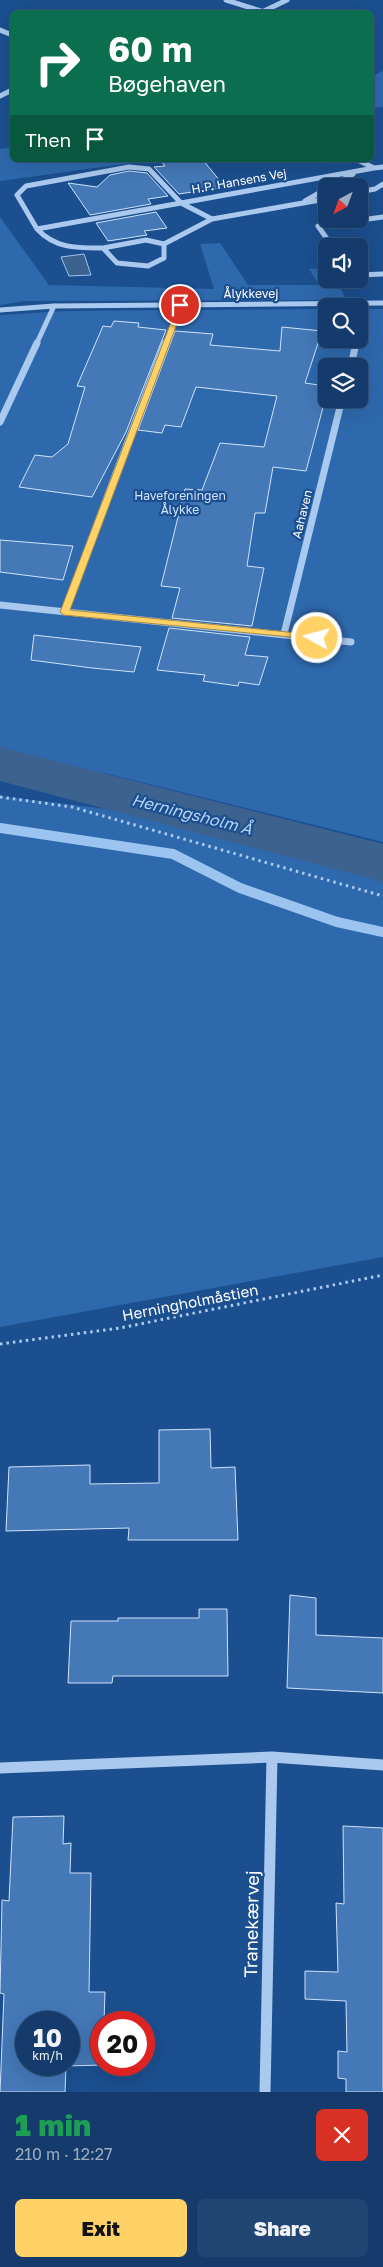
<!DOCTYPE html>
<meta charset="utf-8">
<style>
:root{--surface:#143b6b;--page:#214673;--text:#f1f3f6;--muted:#9dadc1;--line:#33557e;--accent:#ffd166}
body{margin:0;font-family:"Golos Text",sans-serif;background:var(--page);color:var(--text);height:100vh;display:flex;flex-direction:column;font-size:19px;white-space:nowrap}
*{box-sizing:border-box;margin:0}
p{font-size:16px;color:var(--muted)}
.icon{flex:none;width:28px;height:28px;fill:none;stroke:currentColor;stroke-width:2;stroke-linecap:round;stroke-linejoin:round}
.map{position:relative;height:2092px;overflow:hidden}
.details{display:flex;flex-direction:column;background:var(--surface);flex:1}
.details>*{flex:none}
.hud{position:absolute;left:10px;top:10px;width:364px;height:152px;border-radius:8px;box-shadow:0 5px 20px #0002,0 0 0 1px var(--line);background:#0b6e4f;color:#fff;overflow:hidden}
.needle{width:32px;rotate:221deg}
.tools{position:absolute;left:318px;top:178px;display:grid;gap:10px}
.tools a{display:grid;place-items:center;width:50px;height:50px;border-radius:8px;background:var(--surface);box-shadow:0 5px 20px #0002,0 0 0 1px var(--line);font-size:25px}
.speed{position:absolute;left:15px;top:2011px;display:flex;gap:10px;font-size:25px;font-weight:700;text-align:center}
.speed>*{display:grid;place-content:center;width:65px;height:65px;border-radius:50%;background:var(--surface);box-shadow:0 5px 20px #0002,0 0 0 1px var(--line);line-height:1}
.speed small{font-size:12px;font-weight:400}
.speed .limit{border:8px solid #d22;background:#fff;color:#111}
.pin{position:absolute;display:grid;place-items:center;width:42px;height:42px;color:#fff;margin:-21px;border:2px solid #fff;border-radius:50%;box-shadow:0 1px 5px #0007}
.me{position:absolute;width:55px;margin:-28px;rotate:277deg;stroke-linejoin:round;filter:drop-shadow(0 0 4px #0008)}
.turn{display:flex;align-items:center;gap:18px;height:105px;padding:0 15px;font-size:22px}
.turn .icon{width:65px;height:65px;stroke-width:2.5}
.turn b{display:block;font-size:35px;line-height:42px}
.then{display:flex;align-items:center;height:48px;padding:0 15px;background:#0003;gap:10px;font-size:19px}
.round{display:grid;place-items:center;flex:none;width:52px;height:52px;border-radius:8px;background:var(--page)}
.summary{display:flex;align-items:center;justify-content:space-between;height:85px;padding:0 15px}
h1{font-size:30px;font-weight:800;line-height:38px;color:#1e9e55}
.action{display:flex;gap:10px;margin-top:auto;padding:10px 15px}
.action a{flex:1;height:58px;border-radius:8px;background:var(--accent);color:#111;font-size:20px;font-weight:800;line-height:58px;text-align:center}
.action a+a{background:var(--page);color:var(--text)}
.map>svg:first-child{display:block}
.green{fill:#2e69ad;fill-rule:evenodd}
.water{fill:#3c6290;stroke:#9cc4f0}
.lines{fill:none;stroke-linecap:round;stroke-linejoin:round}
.stream{stroke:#9cc4f0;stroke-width:10}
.river{fill:#3c6290;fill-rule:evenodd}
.building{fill:#4478b7;stroke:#cfe3fa;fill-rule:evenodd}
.path{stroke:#a9c9ee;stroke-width:3;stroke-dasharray:2.5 4;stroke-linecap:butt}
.minor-far2{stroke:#a9c9ee;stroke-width:5}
.minor-far1{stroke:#a9c9ee;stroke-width:7}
.minor{stroke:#a9c9ee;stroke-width:11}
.route{fill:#ffd166;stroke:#a68842}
.labels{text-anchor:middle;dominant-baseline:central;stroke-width:4.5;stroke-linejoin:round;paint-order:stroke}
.far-street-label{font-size:12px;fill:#fff;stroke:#1b4f8f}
.far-park-label{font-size:12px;fill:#cfe3fa;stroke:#1b4f8f}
.street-label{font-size:15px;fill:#fff;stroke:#1b4f8f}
.water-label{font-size:16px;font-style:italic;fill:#b5d3f5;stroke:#1b4f8f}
.near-street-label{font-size:18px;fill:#fff;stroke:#1b4f8f}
</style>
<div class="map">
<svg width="383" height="2092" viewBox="0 0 383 2092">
<rect width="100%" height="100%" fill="#1b4f8f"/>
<path class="green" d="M383,71V107L371,108V77Z
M12,147V160H153L0,181V149Z
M0,217L49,285L214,289L200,244L220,243L248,285H319L309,269L326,268V279H337L346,300L25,301L0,305Z
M326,309V339H359V309H383V842L104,773L0,756V315L65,311ZM326,366H359V399H326Z
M0,796L156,815L383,879V1257L0,1327Z"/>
<path class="water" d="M84,254L91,275L69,276L61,257Z"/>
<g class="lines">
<path class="stream" d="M0,828L173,854L240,888L337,922L383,932"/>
<path class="river" d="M0,747L383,844V882L0,781Z"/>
</g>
<path class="building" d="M160,160H203L225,187L179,194L154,167L165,166Z
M129,171L147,173L168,196L148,199L151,204L90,215L68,183L97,187L110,175Z
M156,212L167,228L144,231L147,235L108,241L96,223Z
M114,321L139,323L138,327L166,330L126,432L92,497L19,487L35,455L52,457L68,444L85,387L77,386L103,326L111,327Z
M282,327L322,331L305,383L326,386V396L306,471L273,467L265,513H255L247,566L264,568L252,626L172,618L180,588L161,586L185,489L202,490L220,443L264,447L277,396L196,387L181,427L165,425L162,433L138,430L175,331L213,334L210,345L280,351Z
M0,540L73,546L63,580L0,572Z
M169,628L250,637L245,655L268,657L259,685L239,682L238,686L203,681L205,675L157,670Z
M34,635L141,647L134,672L92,668L31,660Z
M210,1429L211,1468L235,1467L238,1540H128L129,1528L6,1531L9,1467L90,1465V1484L159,1483V1430Z
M290,1595L316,1598V1635L383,1638V1693L287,1688Z
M199,1609H227L228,1676H113L112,1683H68L71,1621H118V1618H199Z
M64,1816L63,1844L71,1843L70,1873H91L89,1992H105L104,2022H101V2065H104L66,2066L65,2092H0L4,1994L0,1993L2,1900L9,1901L13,1817ZM26,2022H69V2065H26Z
M343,1826L383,1828V2092H346V2079L338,2078V2051L347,2052L346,2001L305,1999V1971L338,1972L336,1903L344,1904Z"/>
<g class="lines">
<path class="path" d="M0,797L72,807L383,896
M0,1344L120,1328L383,1275"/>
<path class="minor-far2" d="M226,0L264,12
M262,12L287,0
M0,30L12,35
M0,96L12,90
M229,160H232
M358,160L374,168L383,167
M129,167L149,169L181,203L37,229L17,195L26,186Z
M331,186L353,174
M359,192L375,189L383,184
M305,201L326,189
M181,203L374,168
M212,219L326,199
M37,229C56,249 77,248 103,248
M146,240L164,244V258L148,266L117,263L103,248Z
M164,244L212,219L181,203
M332,246L318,226L383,217
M359,275L383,274
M0,310L54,306L383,303
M359,334L366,303
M36,345L54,306
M165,345L180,305
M356,345L357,339"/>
<path class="minor-far1" d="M351,366L356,343
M0,422L37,343
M0,605L351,642
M64,612L165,343
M284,634L342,399"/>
<path class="minor" d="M0,1768L272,1757L383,1765
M265,2092L272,1757"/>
</g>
<path class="route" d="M178,304L184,305L70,610L317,635L322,638L321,640L64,615L60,612Z"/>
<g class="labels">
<g class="far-street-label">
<text transform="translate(239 181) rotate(-10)">H.P. Hansens Vej</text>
<text x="251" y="293">Ålykkevej</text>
<text transform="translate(302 514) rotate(-76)">Aahaven</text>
</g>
<g class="far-park-label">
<text x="180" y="495">Haveforeningen<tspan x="180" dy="14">Ålykke</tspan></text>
</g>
<g class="street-label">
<text transform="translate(190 1302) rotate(-11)">Herningholmåstien</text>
</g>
<g class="water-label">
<text transform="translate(192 814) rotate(14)">Herningsholm Å</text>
</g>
<g class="near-street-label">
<text transform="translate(251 1924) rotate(-89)">Tranekærvej</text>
</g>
</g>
</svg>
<div class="tools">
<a><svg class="needle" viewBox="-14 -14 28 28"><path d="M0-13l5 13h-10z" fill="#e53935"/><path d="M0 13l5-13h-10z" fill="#9dadc1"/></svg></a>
<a><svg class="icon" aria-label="sound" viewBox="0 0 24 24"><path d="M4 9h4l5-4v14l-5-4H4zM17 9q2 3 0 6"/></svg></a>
<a><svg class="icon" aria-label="search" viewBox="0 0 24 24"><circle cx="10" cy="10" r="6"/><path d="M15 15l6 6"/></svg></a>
<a><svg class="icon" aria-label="layers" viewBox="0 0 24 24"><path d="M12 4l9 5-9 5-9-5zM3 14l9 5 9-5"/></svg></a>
</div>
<div class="speed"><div>10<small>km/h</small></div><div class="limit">20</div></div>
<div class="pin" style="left:180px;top:305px;background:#d93025"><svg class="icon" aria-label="arrive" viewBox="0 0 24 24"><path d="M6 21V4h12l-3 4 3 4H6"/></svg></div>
<svg class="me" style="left:317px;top:638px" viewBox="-20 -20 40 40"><circle r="17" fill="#ffd166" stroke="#fff" stroke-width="3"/><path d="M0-11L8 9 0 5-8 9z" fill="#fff"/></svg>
<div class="hud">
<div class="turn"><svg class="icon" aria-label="right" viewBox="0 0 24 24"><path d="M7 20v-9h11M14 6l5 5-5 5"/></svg><div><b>60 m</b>Bøgehaven</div></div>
<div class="then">Then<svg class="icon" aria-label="arrive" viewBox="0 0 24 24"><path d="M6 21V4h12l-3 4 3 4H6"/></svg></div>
</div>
</div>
<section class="details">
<div class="summary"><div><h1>1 min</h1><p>210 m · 12:27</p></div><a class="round" style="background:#d93025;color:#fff"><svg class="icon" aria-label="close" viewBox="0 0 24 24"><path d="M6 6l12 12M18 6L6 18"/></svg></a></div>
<div class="action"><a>Exit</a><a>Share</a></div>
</section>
